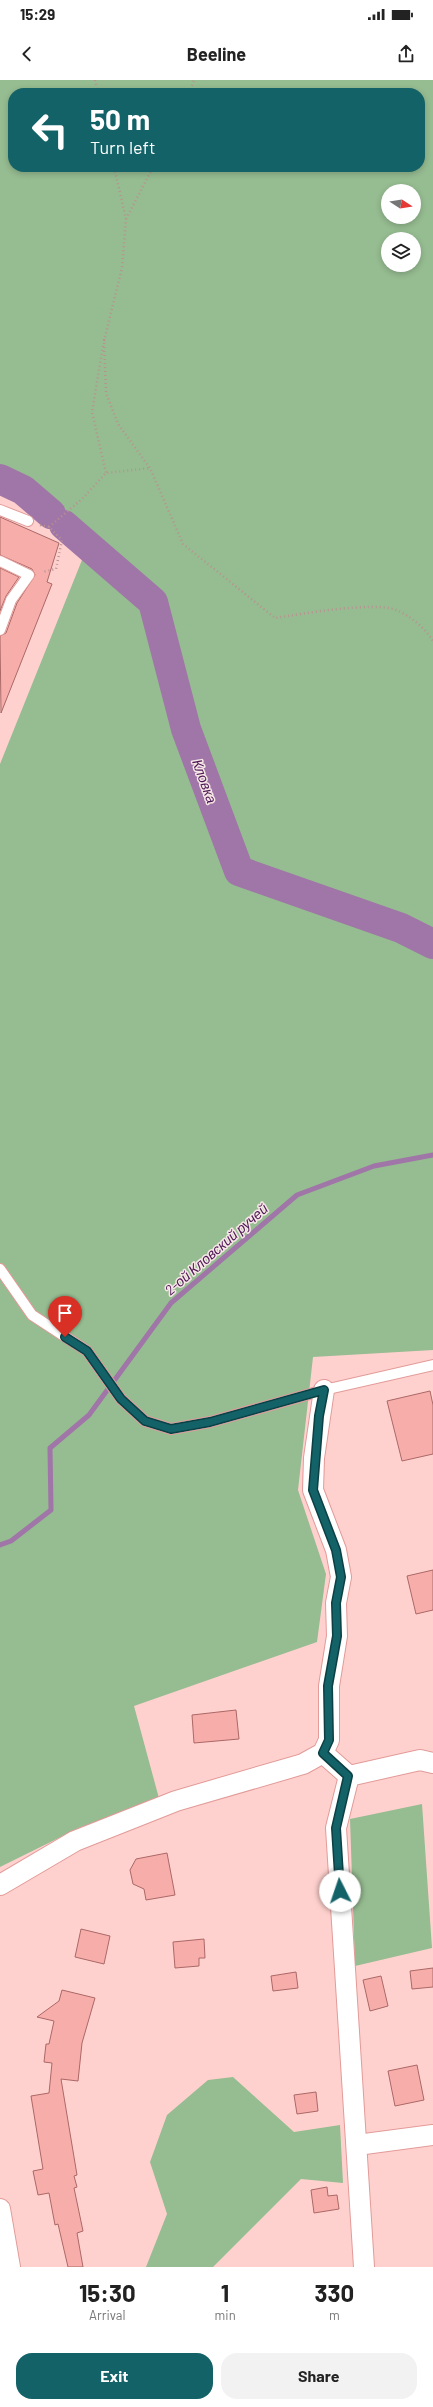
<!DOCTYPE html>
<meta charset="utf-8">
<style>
:root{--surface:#fff;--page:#f2f2f2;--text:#222;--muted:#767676;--accent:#126268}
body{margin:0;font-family:Barlow,sans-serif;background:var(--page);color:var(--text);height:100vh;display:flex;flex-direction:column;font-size:15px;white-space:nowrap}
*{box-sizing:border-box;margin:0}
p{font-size:13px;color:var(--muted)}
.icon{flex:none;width:22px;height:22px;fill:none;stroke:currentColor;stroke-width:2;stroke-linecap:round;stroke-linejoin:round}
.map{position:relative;height:2187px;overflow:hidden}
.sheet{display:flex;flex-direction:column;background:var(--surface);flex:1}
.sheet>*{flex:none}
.hud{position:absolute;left:8px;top:8px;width:417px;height:84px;border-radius:16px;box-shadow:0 2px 6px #0003;background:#126268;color:#fff;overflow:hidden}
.needle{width:26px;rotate:102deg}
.controls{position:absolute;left:381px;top:104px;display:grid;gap:8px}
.controls a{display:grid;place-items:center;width:40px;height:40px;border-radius:50%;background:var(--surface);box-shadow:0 2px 6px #0003;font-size:20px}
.pin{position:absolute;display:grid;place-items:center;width:34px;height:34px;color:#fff;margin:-41px -17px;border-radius:50% 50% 50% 0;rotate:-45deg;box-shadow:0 0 4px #0007}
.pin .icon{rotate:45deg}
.me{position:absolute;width:44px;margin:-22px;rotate:356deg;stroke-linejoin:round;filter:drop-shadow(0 0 3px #0008)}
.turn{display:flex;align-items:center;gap:14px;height:84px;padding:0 16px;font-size:18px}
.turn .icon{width:52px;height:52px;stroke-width:2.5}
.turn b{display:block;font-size:28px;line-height:34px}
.eta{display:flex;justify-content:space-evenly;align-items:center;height:68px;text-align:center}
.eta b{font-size:24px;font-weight:700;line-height:28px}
.primary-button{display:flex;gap:8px;margin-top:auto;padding:8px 16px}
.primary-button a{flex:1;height:46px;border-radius:16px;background:var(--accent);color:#fff;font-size:16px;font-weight:700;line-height:46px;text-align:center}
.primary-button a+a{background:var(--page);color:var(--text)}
.status{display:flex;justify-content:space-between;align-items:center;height:28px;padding:0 20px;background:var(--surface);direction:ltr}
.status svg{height:11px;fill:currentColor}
header{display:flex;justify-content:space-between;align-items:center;height:52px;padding:0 16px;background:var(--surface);font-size:18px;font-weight:700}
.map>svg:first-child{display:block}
.green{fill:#96bc91;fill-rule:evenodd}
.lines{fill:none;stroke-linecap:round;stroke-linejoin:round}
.stream{stroke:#a075a7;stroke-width:5}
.river{stroke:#a075a7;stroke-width:30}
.building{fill:#f7aeab;stroke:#ab6866}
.lane-casing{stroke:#e29b98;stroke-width:12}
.street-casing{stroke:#e29b98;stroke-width:22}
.path{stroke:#b99290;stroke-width:2.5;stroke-dasharray:1 3;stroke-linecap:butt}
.lane{stroke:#fff;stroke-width:10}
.street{stroke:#fff;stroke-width:20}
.route-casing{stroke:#0c4044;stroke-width:10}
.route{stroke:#126268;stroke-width:7}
.labels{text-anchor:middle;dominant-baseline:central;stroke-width:3;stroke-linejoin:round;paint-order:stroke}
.water-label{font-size:14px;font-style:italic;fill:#4d1756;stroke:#f6e7e6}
</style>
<div class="status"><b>15:29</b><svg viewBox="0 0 49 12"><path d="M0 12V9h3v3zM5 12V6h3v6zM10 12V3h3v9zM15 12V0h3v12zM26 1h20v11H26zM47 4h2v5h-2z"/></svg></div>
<header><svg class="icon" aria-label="back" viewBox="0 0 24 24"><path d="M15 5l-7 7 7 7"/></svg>Beeline<svg class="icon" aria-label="share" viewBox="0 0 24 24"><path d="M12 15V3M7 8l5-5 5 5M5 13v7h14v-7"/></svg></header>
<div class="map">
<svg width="433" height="2187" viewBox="0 0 433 2187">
<rect width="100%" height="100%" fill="#ffd1ce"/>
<path class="green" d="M0,0H433V1270L313,1277L298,1410L326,1494L317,1562L134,1626L160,1722L81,1747L0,1787V684L82,480L44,421L0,404ZM13,13H420V87H13ZM388,111H414V137H388ZM388,159H414V185H388Z
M422,1724L432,1868L355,1886L350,1739Z
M233,1997L294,2052L340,2045L343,2103L301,2099L213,2187H146L167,2134L150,2082L167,2035L208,2000Z"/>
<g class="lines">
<path class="stream" d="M0,1465L11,1461L51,1430L50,1368L89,1335L171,1223L297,1115L374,1086L433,1075"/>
<path class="river" d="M0,399L23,410L51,434
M64,445L153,522L186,649L239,791L401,848L433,864"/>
</g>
<path class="building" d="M0,437L59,463L47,502L52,504L1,633L0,556L6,553L17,523L35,495L32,489L0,475Z
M0,488L19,497L6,516L0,531Z
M430,1311L433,1325V1374L402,1381L387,1321Z
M433,1490V1530L416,1534L407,1496Z
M236,1630L239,1659L194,1663L192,1635Z
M167,1773L175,1815L146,1820L144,1809L133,1804L130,1790L136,1779Z
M81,1849L110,1856L104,1884L75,1877Z
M204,1859L205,1878H199V1886L175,1888L173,1862Z
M433,1888V1907L412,1909L410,1891Z
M296,1892L298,1908L273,1911L271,1896Z
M381,1896L388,1926L370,1931L363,1900Z
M62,1910L95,1918L82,1963L78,2001L61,1999L77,2095L74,2096L77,2107L74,2108L83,2151L77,2153L83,2187H68L58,2144L55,2145L49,2113L38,2115L33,2091L43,2089L31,2016L49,2013L52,1983L44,1982L46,1964H49L54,1941L37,1937L59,1921Z
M417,1985L424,2020L395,2026L388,1991Z
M316,2012L318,2031L297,2034L294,2015Z
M327,2107L328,2116L337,2115L339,2129L314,2133L311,2110Z"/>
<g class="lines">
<g class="lane-casing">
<path id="lane" d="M0,430L28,441
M0,481L29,495L11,520L0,550
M0,1189L32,1235L87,1271L121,1319L145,1341L171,1349L210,1342L324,1310L433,1285"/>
</g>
<g class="street-casing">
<path id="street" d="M323,1673L349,1696L420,1680L433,1683
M349,1696L336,1748L364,2187
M0,1805L75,1761L176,1721L303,1684L323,1673L329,1660V1606L337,1556L336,1523L341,1497L336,1470L313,1410L314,1378L324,1310
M357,2065L433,2055
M0,2129L10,2187"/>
</g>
<path class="path" d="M95,0L98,13
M189,13L194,0
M126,139L153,87
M104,259L106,313L118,344L150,388L183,464L275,538C301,534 374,521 396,530C411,536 425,548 433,561
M104,261L122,188L126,139L114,87
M103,266L92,332L106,393
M40,445L49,447L62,460L56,489L42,492
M49,447L82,419L106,393L150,388"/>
<use href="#lane" class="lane"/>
<use href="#street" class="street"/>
</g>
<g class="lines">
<g class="route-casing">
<path id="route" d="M65,1257L87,1271L121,1319L145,1341L171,1349L210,1342L324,1310L319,1336L313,1410L336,1470L341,1497L336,1523L337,1556L328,1606L329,1660L323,1673L348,1696L336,1748L340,1811"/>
</g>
<use href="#route" class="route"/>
</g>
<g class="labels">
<g class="water-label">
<text transform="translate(205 701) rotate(70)">Кловка</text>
<text transform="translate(216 1169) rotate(-41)">2-ой Кловский ручей</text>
</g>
</g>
</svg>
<div class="controls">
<a><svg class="needle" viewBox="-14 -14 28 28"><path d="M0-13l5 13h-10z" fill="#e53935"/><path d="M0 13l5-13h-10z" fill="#767676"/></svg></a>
<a><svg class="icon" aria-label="layers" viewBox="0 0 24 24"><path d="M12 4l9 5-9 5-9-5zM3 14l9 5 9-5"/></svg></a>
</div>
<div class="pin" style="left:65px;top:1257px;background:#d93025"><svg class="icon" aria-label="arrive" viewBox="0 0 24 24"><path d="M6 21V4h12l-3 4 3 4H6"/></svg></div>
<svg class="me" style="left:340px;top:1811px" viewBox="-20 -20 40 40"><circle r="19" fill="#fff"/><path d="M0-13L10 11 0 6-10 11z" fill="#126268"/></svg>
<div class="hud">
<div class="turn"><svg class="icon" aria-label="left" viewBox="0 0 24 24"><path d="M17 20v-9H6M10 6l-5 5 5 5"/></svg><div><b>50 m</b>Turn left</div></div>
</div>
</div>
<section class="sheet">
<div class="eta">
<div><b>15:30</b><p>Arrival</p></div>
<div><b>1</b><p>min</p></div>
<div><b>330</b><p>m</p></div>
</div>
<div class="primary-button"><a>Exit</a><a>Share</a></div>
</section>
